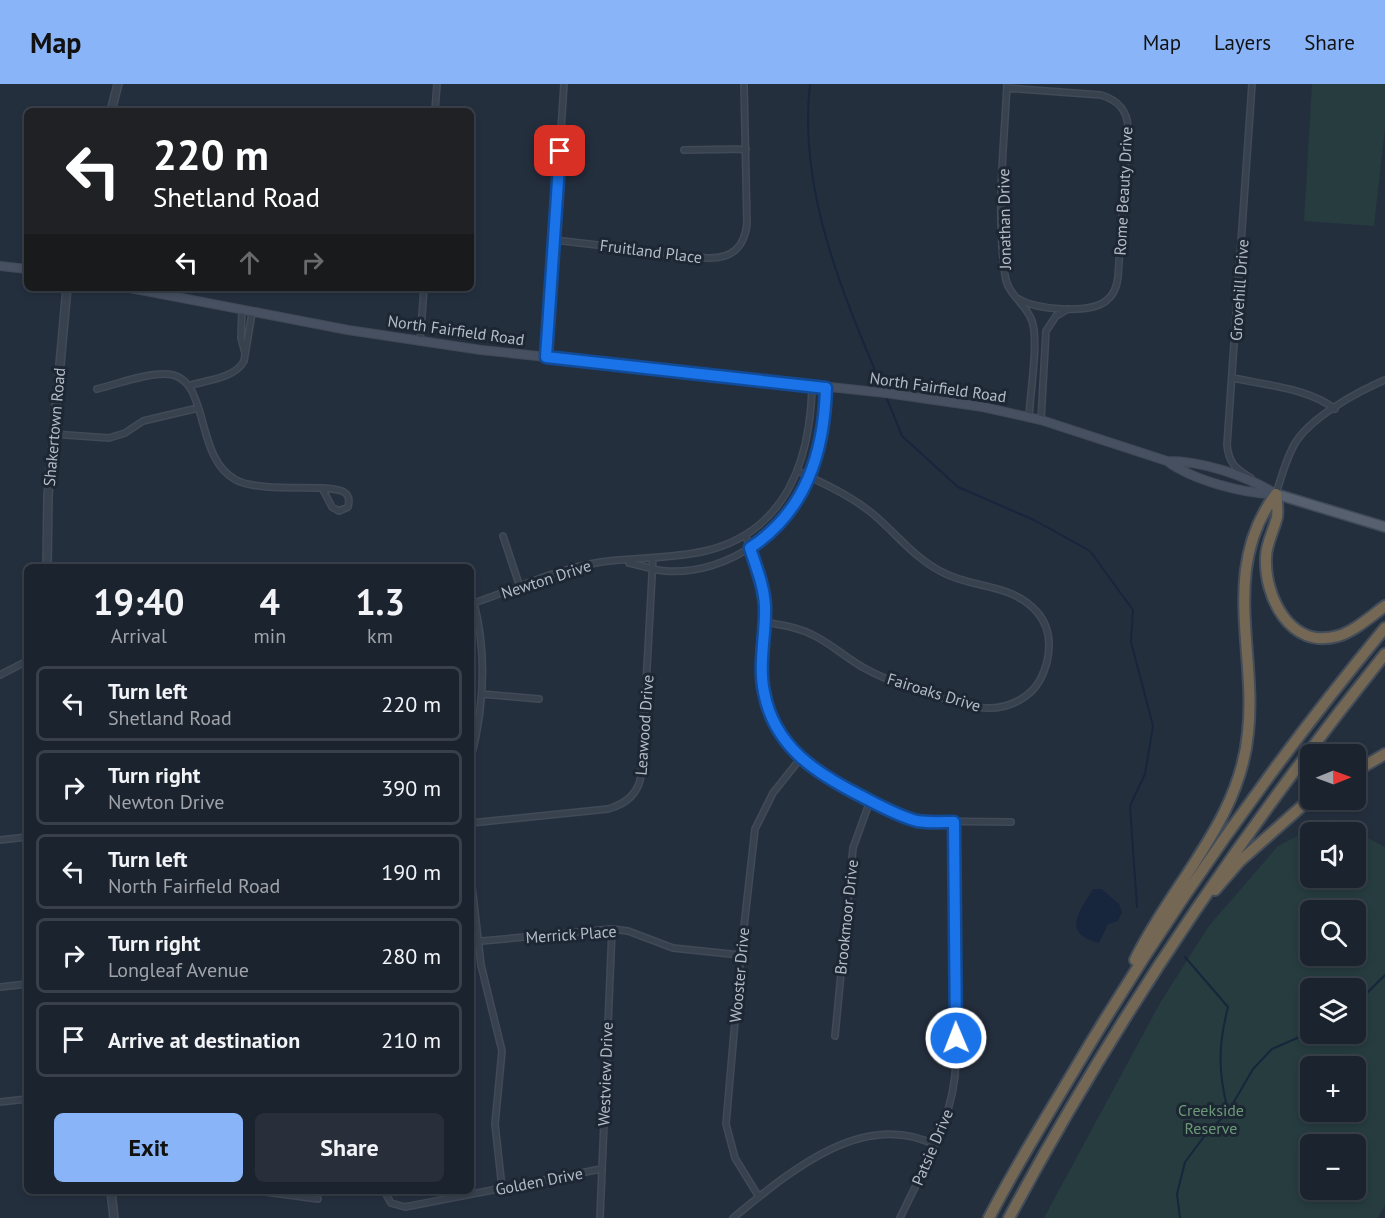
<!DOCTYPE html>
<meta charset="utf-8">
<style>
:root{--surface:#1b232e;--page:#282f3a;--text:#f1f3f6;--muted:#a0a4aa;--line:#39404a;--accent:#8ab4f8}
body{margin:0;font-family:"PT Sans",sans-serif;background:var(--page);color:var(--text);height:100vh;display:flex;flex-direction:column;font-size:22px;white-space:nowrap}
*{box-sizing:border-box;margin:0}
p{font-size:20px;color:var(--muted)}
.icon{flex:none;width:33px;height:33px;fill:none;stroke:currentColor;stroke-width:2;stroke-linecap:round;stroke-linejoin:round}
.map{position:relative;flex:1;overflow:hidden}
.panel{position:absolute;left:24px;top:480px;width:450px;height:630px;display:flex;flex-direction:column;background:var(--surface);border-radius:9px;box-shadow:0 3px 9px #0003,0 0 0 2px var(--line)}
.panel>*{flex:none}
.banner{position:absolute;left:24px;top:24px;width:450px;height:183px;border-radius:9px;box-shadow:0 3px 9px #0003,0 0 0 2px var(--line);background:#202124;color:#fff;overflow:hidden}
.needle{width:39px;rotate:89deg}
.controls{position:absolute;left:1300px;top:660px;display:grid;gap:12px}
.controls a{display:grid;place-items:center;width:66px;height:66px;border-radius:9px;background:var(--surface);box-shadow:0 3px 9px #0003,0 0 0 2px var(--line);font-size:30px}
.pin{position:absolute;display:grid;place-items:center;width:51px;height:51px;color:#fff;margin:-26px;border-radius:12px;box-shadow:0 3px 9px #0006}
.me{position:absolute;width:66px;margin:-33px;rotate:359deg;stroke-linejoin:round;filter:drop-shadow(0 0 4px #0008)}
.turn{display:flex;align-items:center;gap:21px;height:126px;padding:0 30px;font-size:27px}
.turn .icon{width:78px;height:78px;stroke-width:2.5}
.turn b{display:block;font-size:42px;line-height:51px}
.lanes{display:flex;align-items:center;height:57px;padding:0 30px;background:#0003;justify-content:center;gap:30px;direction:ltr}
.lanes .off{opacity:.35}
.eta{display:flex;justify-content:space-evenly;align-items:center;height:102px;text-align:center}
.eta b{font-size:36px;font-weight:600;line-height:42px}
.cta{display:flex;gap:12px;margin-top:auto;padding:12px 30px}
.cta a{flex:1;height:69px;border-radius:9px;background:var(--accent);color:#111;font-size:24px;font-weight:600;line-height:69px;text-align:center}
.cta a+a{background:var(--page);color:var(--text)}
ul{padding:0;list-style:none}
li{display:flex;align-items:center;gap:18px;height:75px;margin:0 12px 9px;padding:0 18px;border:3px solid var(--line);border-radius:9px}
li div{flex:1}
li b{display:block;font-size:22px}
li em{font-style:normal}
header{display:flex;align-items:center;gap:36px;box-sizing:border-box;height:84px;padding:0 30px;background:var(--accent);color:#111}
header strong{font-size:28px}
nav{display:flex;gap:33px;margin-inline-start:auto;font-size:21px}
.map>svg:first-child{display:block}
.green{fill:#263c3f;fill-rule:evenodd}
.water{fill:#17263c}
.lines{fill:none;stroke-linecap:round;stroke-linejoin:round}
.stream{stroke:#17263c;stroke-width:2}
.minor-casing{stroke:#414a57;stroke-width:8}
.tertiary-casing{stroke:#414a57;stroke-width:10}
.secondary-casing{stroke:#414a57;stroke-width:10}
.primary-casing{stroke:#414a57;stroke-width:12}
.motorway-casing{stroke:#434c59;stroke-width:14}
.minor{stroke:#38414e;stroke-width:5}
.tertiary{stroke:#38414e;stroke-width:7}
.secondary{stroke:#465061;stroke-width:8}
.primary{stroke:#56606e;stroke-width:9}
.motorway{stroke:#746855;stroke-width:10}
.route-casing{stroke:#114b97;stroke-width:15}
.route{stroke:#1a73e8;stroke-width:10}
.labels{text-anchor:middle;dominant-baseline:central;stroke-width:6;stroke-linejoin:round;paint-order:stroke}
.street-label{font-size:16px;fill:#b4bcc9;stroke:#1d2633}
.park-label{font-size:16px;fill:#6b9a76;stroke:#1d2633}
</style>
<header>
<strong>Map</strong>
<nav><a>Map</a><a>Layers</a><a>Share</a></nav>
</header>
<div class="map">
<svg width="1385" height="1134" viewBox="0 0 1385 1134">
<rect width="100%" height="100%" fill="#242f3e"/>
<path class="green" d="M1312,0H1385V44L1374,142L1304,137Z
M1331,735L1385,763V1121L1378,1134H1044L1160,919L1209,842L1278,762ZM1311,748H1356V794H1311ZM1311,826H1356V872H1311ZM1311,904H1356V950H1311ZM1311,982H1356V1028H1311ZM1311,1060H1356V1106H1311Z"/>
<path class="water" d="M1093,805H1102L1119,820L1122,828L1118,837L1108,840L1099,859C1061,849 1079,828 1093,805Z"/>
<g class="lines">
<path class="stream" d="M810,0C798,105 842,208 882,303
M887,315L902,352L958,403L1034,436L1090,467L1133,526L1131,558L1153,642L1145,690L1130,722L1137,823
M1185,873L1228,923C1218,962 1218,988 1228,1027
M1356,920L1385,891
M1180,1134L1177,1110L1185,1078L1206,1050L1228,1028L1253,985L1272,965L1311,948"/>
<g class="minor-casing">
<path id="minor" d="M1007,0C1004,64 996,128 1005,191C1007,211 1026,219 1032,237C1039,257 1030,310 1029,333
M1007,4L1101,11C1117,16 1127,25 1128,43L1118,193C1117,203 1114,211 1106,217C1089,230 1036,226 1019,215
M435,27L437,0
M684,66L746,65
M555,156L707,174C732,175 744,164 747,140L744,0
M242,226L241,254L245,269
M420,258L424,204
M546,273L564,0
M1233,294C1265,301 1308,304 1335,325
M191,301C208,296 235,294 244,277L252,229
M97,305C118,300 143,290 164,290C212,289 192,373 236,396C255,406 299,403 322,404L332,423L339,427L348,423C353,405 336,405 322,404
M1041,336L1046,247L1056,232L1068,225
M53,350L109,354L125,349L143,337L198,324
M1251,394C1236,385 1229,380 1227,361L1252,0
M1276,410C1281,393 1286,376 1294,361C1309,334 1357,308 1385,296
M503,452L520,503
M746,452L764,514V609L774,640L800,675L843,704L885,725L917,737L1011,738
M629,479C640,481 653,486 665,487C728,492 794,444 814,385C823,359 825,331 826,304
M471,520C513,506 556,485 601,478C635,473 671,475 705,467C785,448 810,378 812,303
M765,538C781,541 798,543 813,551C832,560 847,575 866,585C890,598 916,606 942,614C957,618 972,624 987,624C1008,625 1030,614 1040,596C1051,575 1054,547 1037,528C1012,499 973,505 942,488C914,474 896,449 873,430C850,411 824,400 798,387
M0,591L27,577
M482,610L539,615
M471,674C484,623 487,570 474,519
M471,739L608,725C626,720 638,710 641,692L653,474
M0,756L27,753
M471,793L481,881L502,967L495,1040L502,1104
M471,858L612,845L628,847L673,864L740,871
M0,903L27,900
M835,952L853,764L870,717
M0,1018L27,1015
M258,1107L318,1115
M384,1107L391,1119L405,1123L601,1085
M759,1113L735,1074L726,1040L741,869L755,745L773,709L800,675
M600,1134L612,845
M733,1134C787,1090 862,1024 935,1061
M900,1134C924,1083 955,1034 956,976L954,738"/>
</g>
<g class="tertiary-casing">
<path id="tertiary" d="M111,27L118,0
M47,483L48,411L67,204
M111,1107L114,1134"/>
</g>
<g class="secondary-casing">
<path id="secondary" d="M0,182L27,185
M130,204L348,246L481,266L886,309L983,323L1041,336L1167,377C1203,377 1245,391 1276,410
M1167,377C1192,396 1244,410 1275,410"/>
</g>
<g class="primary-casing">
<path id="primary" d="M1276,410L1385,443"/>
</g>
<g class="motorway-casing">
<path id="motorway" d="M1276,410C1277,417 1278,426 1277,433C1274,446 1266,460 1266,473C1264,512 1290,566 1338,552C1355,547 1371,532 1385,522
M1356,687L1385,670
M1215,806L1240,777L1311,714
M1135,876C1171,801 1240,737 1248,649C1257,567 1220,484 1276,410
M989,1134C1015,1083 1046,1034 1075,985C1167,830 1270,683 1385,544
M1009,1134C1116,934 1243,747 1385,570"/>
</g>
<use href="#minor" class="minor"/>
<use href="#tertiary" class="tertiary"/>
<use href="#secondary" class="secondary"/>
<use href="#primary" class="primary"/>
<use href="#motorway" class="motorway"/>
</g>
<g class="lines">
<g class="route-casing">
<path id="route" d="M560,67L546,273L826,304C824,369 806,427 750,464C756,483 764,502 765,522C766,550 758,580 764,608C774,663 817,690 863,713C880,722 898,732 917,737C929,739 942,738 954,738L956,954"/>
</g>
<use href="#route" class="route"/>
</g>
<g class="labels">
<g class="street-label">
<text transform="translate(1123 107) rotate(-87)">Rome Beauty Drive</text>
<text transform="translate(1004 135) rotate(-91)">Jonathan Drive</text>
<text transform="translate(651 167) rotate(7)">Fruitland Place</text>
<text transform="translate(1239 206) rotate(-86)">Grovehill Drive</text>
<text transform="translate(456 246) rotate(8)">North Fairfield Road</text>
<text transform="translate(938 303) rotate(8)">North Fairfield Road</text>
<text transform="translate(54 343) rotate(-85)">Shakertown Road</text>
<text transform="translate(546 495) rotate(-18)">Newton Drive</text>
<text transform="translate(934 608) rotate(17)">Fairoaks Drive</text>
<text transform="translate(644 641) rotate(-86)">Leawood Drive</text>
<text transform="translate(846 833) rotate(-84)">Brookmoor Drive</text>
<text transform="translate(571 850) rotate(-4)">Merrick Place</text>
<text transform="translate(739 891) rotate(-85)">Wooster Drive</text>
<text transform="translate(605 990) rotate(-88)">Westview Drive</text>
<text transform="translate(932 1063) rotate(-67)">Patsie Drive</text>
<text transform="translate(539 1097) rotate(-11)">Golden Drive</text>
</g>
<g class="park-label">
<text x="1211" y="1026">Creekside<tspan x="1211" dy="18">Reserve</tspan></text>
</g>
</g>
</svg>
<div class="controls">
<a><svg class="needle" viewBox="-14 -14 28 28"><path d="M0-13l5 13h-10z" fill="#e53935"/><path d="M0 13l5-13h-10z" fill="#a0a4aa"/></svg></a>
<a><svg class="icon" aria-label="sound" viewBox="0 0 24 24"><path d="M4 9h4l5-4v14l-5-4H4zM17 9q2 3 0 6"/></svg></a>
<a><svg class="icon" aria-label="search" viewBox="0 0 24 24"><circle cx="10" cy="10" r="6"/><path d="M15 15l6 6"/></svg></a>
<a><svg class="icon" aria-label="layers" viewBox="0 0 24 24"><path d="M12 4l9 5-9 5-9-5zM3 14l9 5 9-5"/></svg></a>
<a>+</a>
<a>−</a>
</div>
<div class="pin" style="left:560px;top:67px;background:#d93025"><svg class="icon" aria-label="arrive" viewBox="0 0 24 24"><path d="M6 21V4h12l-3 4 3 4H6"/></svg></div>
<svg class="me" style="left:956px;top:954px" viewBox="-20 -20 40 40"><circle r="17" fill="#1a73e8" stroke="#fff" stroke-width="3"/><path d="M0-11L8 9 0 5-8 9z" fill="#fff"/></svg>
<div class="banner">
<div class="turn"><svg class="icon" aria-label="left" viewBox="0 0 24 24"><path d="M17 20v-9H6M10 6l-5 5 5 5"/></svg><div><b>220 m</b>Shetland Road</div></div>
<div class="lanes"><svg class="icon" aria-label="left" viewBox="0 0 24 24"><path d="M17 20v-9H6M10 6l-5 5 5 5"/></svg><svg class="icon off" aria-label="ahead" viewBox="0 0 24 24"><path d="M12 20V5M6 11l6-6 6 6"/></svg><svg class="icon off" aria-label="right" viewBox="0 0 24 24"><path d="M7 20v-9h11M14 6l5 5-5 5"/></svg></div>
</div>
<section class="panel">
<div class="eta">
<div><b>19:40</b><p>Arrival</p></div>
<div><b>4</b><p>min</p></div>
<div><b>1.3</b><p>km</p></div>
</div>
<ul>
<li><svg class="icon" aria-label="left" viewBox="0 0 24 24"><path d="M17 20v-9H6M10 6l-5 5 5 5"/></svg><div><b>Turn left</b><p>Shetland Road</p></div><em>220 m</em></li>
<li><svg class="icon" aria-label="right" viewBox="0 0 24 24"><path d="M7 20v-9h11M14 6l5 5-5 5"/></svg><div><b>Turn right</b><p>Newton Drive</p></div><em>390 m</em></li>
<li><svg class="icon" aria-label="left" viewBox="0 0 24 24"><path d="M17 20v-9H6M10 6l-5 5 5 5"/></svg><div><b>Turn left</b><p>North Fairfield Road</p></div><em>190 m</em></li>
<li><svg class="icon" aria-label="right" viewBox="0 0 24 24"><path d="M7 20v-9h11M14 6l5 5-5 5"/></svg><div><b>Turn right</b><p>Longleaf Avenue</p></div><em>280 m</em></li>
<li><svg class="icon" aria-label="arrive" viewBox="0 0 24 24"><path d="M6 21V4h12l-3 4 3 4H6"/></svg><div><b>Arrive at destination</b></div><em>210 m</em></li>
</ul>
<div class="cta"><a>Exit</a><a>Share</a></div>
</section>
</div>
